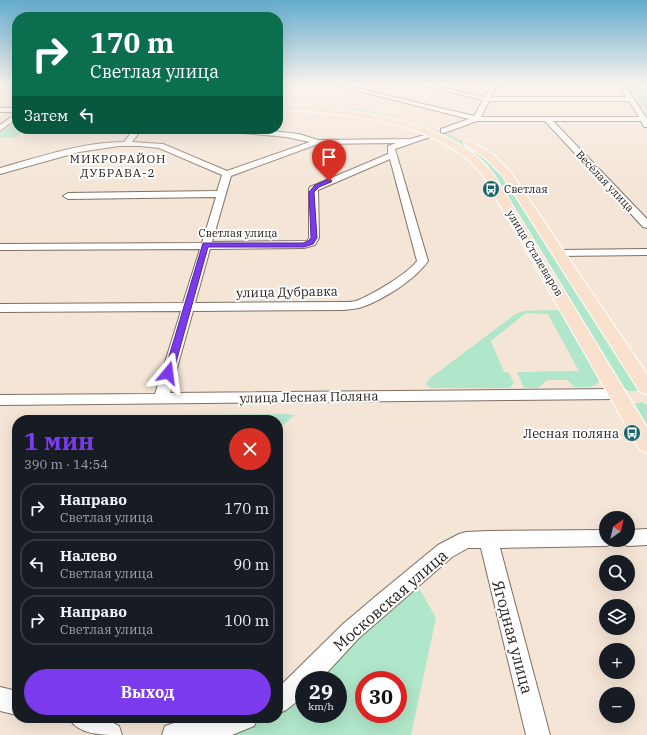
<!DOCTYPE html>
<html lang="ru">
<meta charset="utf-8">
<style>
:root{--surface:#171b24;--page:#242831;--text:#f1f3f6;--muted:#9ea1a6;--line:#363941;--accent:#7c3aed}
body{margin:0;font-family:"IBM Plex Serif",serif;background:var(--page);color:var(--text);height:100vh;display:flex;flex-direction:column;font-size:15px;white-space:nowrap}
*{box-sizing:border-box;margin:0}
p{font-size:13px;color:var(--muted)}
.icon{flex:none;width:22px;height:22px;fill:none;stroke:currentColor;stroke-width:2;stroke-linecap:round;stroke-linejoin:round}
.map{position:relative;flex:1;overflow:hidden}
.sheet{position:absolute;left:12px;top:415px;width:271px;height:308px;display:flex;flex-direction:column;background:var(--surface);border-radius:16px;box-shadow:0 4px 16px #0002}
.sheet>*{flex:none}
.guide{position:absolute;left:12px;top:12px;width:271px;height:122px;border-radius:16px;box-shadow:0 4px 16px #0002;background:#0b6e4f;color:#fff;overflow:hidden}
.needle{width:26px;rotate:34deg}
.controls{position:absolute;left:599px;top:511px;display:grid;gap:8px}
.controls a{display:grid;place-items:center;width:36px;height:36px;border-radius:50%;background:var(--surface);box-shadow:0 4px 16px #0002;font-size:20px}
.speed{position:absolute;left:295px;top:671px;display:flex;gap:8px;font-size:20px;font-weight:700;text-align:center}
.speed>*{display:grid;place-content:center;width:52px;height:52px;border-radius:50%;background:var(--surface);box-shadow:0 4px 16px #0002;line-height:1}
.speed small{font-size:10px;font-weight:400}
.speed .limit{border:6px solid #d22;background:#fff;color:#111}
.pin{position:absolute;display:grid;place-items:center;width:34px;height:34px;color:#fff;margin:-41px -17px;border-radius:50% 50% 50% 0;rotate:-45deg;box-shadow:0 0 4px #0007}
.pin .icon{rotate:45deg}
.me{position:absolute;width:44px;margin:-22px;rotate:16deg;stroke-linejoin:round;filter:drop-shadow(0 0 3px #0008)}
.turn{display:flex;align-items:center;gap:14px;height:84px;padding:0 12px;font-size:18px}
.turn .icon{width:52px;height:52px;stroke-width:2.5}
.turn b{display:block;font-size:28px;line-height:34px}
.then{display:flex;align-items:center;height:38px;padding:0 12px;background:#0003;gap:8px;font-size:15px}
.round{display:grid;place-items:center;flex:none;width:42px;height:42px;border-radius:21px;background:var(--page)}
.summary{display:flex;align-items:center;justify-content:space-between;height:68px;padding:0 12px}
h1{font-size:24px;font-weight:700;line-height:30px;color:var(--accent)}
.cta{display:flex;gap:8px;margin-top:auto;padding:8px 12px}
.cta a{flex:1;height:46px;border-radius:24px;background:var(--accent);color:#fff;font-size:16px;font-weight:700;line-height:46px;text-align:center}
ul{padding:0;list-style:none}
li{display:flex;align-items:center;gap:12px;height:50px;margin:0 8px 6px;padding:0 4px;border:2px solid var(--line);border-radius:16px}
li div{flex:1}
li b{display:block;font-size:15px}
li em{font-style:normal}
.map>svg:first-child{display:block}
.green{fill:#b0e6ca;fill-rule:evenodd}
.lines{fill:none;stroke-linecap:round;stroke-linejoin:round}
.minor-casing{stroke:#7e7064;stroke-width:2}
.major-casing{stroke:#fff;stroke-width:2}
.minor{fill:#fff;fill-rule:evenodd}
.major{fill:#f9e1cd;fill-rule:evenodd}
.route{fill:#7c3aed;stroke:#51269a}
.labels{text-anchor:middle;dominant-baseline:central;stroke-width:4;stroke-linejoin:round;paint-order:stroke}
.far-street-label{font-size:11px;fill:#28221d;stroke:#fff}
.far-poi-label{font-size:11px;fill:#28221d;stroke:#fff;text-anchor:start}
.far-neighbourhood-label{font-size:12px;letter-spacing:1px;fill:#28221d;stroke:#fff}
.street-label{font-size:13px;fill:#28221d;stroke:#fff}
.poi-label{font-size:13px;fill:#28221d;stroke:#fff;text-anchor:end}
.near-street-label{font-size:16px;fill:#28221d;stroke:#fff}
</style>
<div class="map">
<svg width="647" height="735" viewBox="0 0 647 735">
<rect width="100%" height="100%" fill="#f4e5d6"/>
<path class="green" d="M629,85H647V114Z
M278,102C299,104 385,109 398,119L396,120L278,105Z
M17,120V129H26L16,138H0V133Z
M411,122L444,132L471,146L470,148L461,147L407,123Z
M475,154H481L500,171L638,385L637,391H628L619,385L491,173Z
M552,310L562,311L600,379C597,389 583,387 574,387L567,380H547L538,388H524L517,372L579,371L548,314L526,313L491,341L504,372L509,373L514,383L510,388H436C431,388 428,388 426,383L429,379L514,315L523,311Z
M641,402L647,405V433L633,404Z
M284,414L295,415L278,429V420H65L76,416Z
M417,584L436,618L411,735H234L267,718H278V712L304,688V714H338V680H311ZM364,680H398V714H364Z"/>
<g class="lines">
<g class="minor-casing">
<path id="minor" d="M335,85H343L474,116L483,100L421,85H430L485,97L491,85H497L491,97H626L619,85H625L647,119V127H644L641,121H553L647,219V228L643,227L545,121H477L444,133H441V129L469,119ZM489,101H629L639,117H481Z
M0,108H17V112H0Z
M17,113V118L0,131V125Z
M134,129H142L132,142L163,144L227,171L310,142L286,137L221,131L217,129L271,131L299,134L318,140L410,139L432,133L436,135L395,149L428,261C416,279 383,300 362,307C356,309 349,309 343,310L193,311L170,393L618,389L623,391L625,394L623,397L618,399L0,405V395L155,394L181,311L0,312V304L183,303L200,249L0,250V244L202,243L216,197L68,199L63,196L68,193L217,191L222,175L159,148L140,146H119L79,152L0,174V168C40,157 82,142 124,142ZM396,143L388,146V154L310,187L309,189V238L307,241L212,242L231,176L318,144ZM390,159L417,261C407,274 372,295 356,301C352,302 347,302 343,302L195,303L210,249L304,248L315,245L319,238L318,190Z
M647,249V255L559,256L554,253L559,250Z
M647,529V545L628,546L621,544L620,540H628V530Z
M606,530V540H614L613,544L606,546L500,548L550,735H526L481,548H468L452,557L359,638L320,680H304V696L286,710L278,714V688L343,624L376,596L438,545L459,534L466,532L488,531Z
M0,687L17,691V715L0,711Z
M69,718H104L119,726L122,735C102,735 78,735 69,718Z
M206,718H258L254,726L232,735H162L165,726L174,723Z"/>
</g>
<g class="major-casing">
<path id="major" d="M278,103C344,109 452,116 494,175L647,427V453L640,450L484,177C478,170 472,162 465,157C412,117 341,114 278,109Z
M469,140L494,155L510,171L647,374V394L640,392L502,175L486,159L466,145L464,143Z"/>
</g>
<use href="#minor" class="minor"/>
<use href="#major" class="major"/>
</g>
<linearGradient id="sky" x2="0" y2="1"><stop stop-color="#63abcd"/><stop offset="0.45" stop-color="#faf3ed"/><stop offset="1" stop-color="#faf3ed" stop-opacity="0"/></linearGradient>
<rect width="647" height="187" fill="url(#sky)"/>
<path class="route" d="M329,179L332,181L331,182L319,187L314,192L317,238L313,244L304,247H208L173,373L168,376L165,375L164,373L203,243H303L308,241L311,238L309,192L315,185Z"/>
<defs>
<g id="bus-disc" transform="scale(0.9)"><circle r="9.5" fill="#17656b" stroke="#fff"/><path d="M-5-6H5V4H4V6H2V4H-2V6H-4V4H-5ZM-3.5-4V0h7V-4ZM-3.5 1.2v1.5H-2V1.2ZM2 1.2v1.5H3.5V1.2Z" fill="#fff"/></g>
</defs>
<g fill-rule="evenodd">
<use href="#bus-disc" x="491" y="189"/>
<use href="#bus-disc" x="632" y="433"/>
</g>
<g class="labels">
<g class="far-street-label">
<text transform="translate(605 181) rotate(47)">Весёлая улица</text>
<text x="238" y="233">Светлая улица</text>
<text transform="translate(535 253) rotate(59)">улица Сталеваров</text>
</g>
<g class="far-poi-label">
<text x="504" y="189">Светлая</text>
</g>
<g class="far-neighbourhood-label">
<text x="118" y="158">МИКРОРАЙОН<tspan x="118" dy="14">ДУБРАВА-2</tspan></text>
</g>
<g class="street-label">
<text transform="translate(287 292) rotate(-1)">улица Дубравка</text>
<text transform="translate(309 397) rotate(-1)">улица Лесная Поляна</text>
</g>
<g class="poi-label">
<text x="619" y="433">Лесная поляна</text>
</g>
<g class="near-street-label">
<text transform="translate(390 600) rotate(-41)">Московская улица</text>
<text transform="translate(513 637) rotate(75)">Ягодная улица</text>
</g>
</g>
</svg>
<div class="controls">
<a><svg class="needle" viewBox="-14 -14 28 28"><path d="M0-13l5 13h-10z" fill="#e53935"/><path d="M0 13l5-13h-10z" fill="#9ea1a6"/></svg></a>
<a><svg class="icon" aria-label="search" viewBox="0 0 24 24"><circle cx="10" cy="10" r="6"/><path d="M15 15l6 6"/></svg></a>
<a><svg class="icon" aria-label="layers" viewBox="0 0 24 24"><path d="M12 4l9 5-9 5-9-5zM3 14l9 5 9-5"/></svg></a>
<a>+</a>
<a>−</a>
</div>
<div class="speed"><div>29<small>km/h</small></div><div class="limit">30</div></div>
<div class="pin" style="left:329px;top:181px;background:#d93025"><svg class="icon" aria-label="arrive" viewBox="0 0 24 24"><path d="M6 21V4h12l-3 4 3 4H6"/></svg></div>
<svg class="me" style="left:168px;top:373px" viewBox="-20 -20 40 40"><path d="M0-17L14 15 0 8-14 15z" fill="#7c3aed" stroke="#fff" stroke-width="4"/></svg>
<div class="guide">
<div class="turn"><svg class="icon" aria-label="right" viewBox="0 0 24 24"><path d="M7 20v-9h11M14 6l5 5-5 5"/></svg><div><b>170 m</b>Светлая улица</div></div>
<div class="then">Затем<svg class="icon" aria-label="left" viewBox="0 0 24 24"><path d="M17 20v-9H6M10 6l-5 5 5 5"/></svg></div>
</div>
<section class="sheet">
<div class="summary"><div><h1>1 мин</h1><p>390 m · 14:54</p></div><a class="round" style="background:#d93025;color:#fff"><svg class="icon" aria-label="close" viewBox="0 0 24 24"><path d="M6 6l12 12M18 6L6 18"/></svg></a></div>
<ul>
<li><svg class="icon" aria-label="right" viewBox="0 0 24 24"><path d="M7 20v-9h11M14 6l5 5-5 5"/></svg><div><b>Направо</b><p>Светлая улица</p></div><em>170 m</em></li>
<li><svg class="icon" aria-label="left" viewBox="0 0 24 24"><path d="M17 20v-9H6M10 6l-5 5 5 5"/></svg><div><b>Налево</b><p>Светлая улица</p></div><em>90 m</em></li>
<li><svg class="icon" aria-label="right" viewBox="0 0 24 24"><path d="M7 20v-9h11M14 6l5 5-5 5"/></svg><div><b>Направо</b><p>Светлая улица</p></div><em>100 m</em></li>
</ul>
<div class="cta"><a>Выход</a></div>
</section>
</div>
